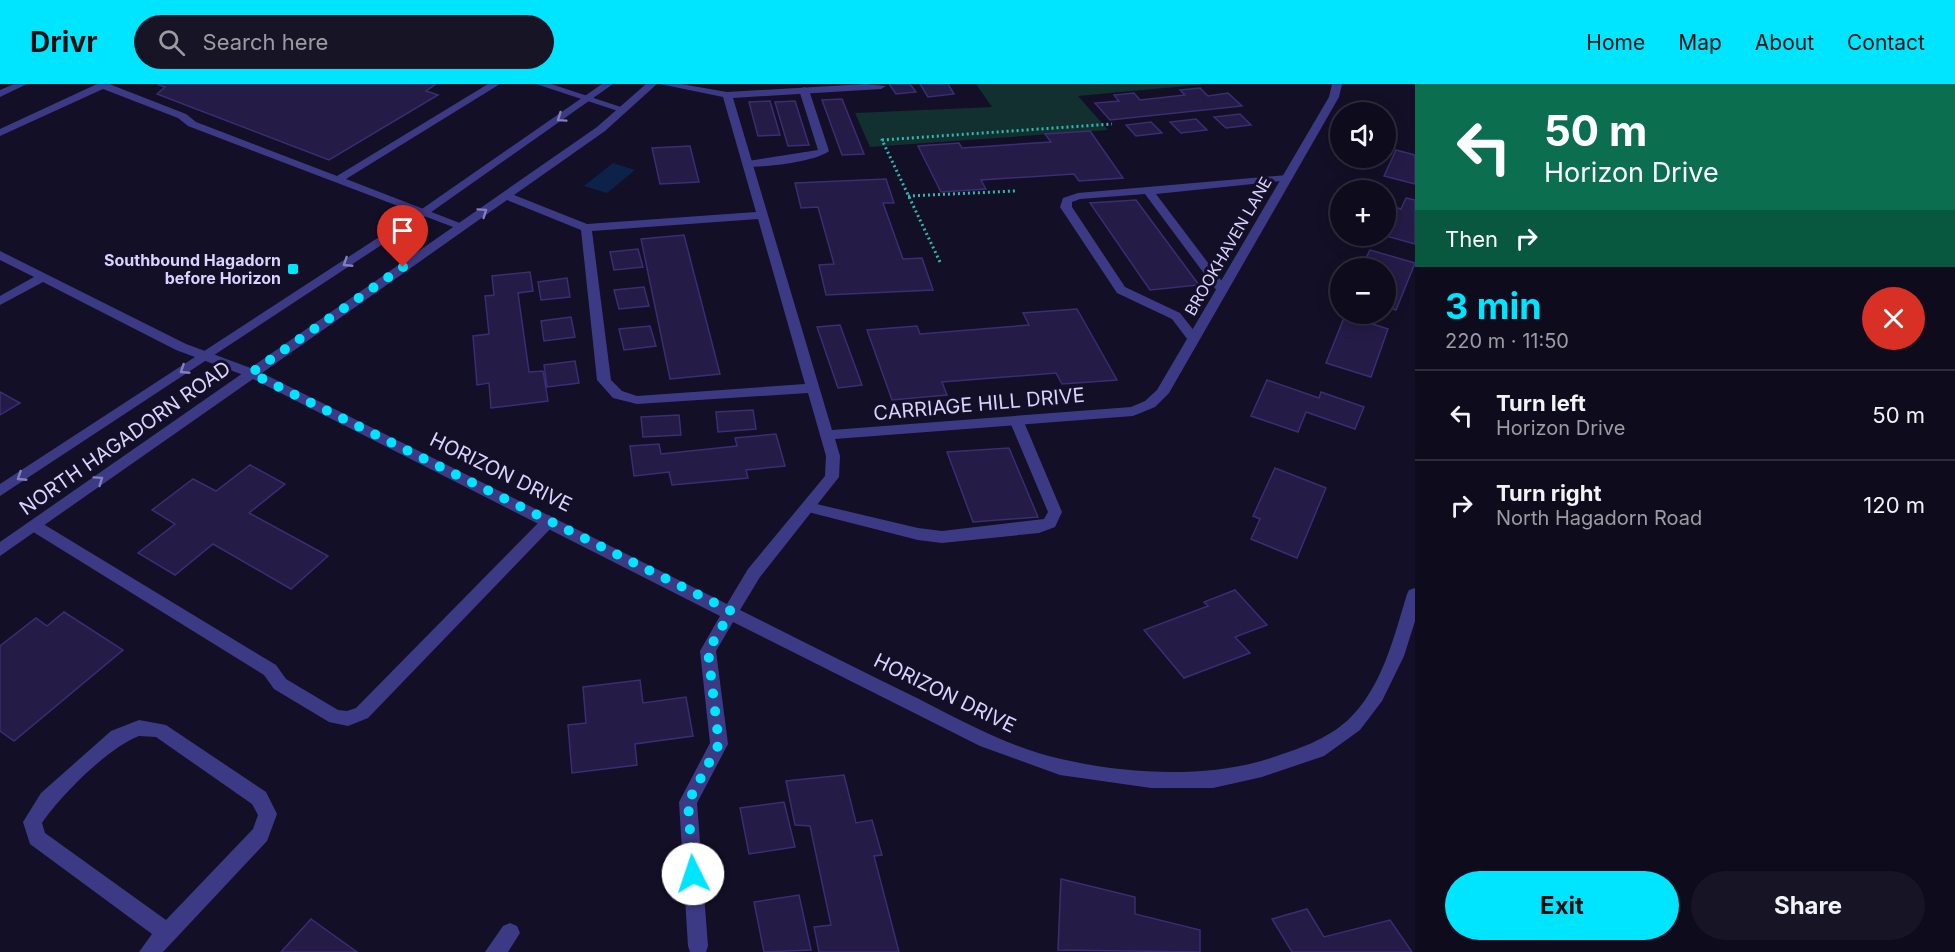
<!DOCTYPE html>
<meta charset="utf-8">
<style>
:root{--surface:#0e0b1c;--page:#171425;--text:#f1f3f6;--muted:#9b9ba3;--line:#2e2b3b;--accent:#00e5ff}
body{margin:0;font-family:Inter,sans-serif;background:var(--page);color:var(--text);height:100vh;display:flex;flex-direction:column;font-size:22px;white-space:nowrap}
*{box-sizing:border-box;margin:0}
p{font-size:20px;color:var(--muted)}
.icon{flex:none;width:33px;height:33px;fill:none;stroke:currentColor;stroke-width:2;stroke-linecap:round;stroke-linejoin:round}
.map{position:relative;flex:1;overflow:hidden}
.panel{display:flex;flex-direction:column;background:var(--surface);width:540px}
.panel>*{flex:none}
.guide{background:#0b6e4f;color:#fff;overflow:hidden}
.buttons{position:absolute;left:1330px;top:18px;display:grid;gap:12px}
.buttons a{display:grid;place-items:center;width:66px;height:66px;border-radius:50%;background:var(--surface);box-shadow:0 3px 15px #0003,0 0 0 2px var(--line);font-size:30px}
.pin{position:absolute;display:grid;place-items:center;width:51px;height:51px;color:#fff;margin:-62px -26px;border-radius:50% 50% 50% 0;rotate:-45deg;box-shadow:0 0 6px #0007}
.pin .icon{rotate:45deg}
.me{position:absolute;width:66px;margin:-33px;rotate:356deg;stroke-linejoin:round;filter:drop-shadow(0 0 4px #0008)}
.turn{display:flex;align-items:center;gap:21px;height:126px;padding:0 30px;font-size:27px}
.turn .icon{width:78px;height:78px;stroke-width:2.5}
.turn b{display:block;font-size:42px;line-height:51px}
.then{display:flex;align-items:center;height:57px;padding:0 30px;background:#0003;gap:12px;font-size:22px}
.round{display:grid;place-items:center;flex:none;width:63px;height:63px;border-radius:32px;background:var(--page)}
.headline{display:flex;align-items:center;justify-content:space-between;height:102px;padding:0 30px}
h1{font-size:36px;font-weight:700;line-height:45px;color:var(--accent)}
.primary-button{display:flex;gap:12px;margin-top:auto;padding:12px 30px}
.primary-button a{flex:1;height:69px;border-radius:36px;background:var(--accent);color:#111;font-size:24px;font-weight:700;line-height:69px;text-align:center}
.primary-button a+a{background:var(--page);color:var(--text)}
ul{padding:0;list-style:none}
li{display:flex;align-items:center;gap:18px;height:90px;padding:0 30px;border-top:2px solid var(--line)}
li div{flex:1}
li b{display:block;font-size:22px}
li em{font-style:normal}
header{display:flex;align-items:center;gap:36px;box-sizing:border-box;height:84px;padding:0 30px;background:var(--accent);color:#111}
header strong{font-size:28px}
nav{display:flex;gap:33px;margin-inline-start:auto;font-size:21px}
.search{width:420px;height:54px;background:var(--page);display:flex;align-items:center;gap:15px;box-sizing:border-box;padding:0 21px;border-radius:33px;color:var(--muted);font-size:22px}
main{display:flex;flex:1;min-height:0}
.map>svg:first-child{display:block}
.green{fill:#12302f}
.water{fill:#0c2248}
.building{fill:#241b47;stroke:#3b2d73;stroke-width:1.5}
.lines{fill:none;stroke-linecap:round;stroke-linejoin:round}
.path{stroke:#2fb8b0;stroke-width:3;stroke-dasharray:2 3;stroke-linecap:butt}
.lane{fill:#3d3a85;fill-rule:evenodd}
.street{fill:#3d3a85;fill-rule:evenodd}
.oneway{stroke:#837fbc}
.route{stroke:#00e5ff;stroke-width:10;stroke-dasharray:0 18}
.poi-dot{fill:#00e5ff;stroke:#130f26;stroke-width:2}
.labels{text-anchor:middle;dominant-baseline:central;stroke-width:6;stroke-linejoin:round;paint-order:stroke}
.far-street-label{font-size:16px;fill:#d9d4ff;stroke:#130f26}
.far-poi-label{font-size:16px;font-weight:bold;fill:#d9d4ff;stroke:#130f26;text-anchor:end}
.street-label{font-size:20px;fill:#d9d4ff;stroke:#130f26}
</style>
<header>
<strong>Drivr</strong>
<div class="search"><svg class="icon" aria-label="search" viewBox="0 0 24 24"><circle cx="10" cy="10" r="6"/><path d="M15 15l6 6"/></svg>Search here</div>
<nav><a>Home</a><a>Map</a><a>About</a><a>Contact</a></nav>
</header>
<main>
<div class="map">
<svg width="1415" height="868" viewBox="0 0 1415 868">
<rect width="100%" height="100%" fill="#130f26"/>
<path class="green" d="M976,0H1208L1078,12L1108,46L870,63L855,29L992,23Z"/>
<path class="water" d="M613,79L635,86L607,109L584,102Z"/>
<path class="building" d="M157,0H436L426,7L438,11L329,76L157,10L165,3Z
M889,0H910L916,8L896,10Z
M920,0H948L954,10L928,13Z
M1200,4L1208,12L1228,9L1242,22L1110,36L1095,19L1119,17L1114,11L1134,9L1140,16L1185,11L1180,6Z
M842,15L864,70L842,71L822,16Z
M770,17L780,51L758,52L749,18Z
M795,17L809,61L788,62L775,18Z
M1240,30L1251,41L1226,44L1214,33Z
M1196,35L1207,46L1181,49L1170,38Z
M1151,38L1162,49L1136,52L1126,41Z
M1090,47L1123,94L1079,97L1074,90L981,96L986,105L941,108L918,62L959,59L962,64L1051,58L1045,50Z
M690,62L699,98L660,100L652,64Z
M1396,66L1415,71V100L1384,92Z
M886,95L894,119H883L903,175L922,174L933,206L826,211L819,181L834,180L818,123L801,124L795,99Z
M1406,114L1415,116V160L1386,152V134L1391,122L1401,125Z
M1136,116L1199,201L1150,206L1090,119Z
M684,151L720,290L670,295L641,155Z
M638,165L643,183L614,186L610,168Z
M1370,166L1415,179L1396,226L1386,223V184H1361Z
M530,188L533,207L518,209L529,288L543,287L548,317L491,324L489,299L477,301L473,252L489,250L485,212L494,211L492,192Z
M567,194L570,213L541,216L538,198Z
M644,203L649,222L619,225L614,206Z
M1077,225L1117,296L1062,300L1056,289L942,298L947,311L892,316L867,246L917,242L920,250L1029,241L1023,229Z
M1345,231L1388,245L1371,293L1326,279Z
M571,233L575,253L544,257L541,237Z
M840,241L862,301L838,304L817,243Z
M650,242L656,262L624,266L619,245Z
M575,277L579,299L547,303L544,281Z
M1267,296L1319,314L1321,308L1364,323L1355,345L1306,328L1298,348L1251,332Z
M0,308L20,319L0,331Z
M753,326L756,345L718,348L716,328Z
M679,331L681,351L643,353L641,333Z
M776,350L785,382L746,386L748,394L672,401L669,388L634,392L630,362L659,360L661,370L737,362L735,354Z
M1009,364L1038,433L973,438L947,368Z
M250,381L285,400L249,429L328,472L291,505L213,460L175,491L138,469L175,440L152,426L193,395L216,407Z
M1275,384L1326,404L1297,474L1251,455L1260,435L1253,432Z
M1235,506L1267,541L1235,553L1250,569L1184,594L1144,546L1208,522L1204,518Z
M64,528L123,566L14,657L0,647V562L36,534L47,542Z
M640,596L643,619L686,613L693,652L635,660L637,681L572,689L568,641L586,639L583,603Z
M844,691L856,739L872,736L882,771L874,772L899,868H819L814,843L831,841L810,742L795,741L786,697Z
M784,718L795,763L749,770L740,724Z
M1061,795L1135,813V830L1200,846V868L1058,866Z
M799,811L811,866L764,868L754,818Z
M1307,825L1324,853L1390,836L1412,868H1292L1272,835Z
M311,835L357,868H281Z"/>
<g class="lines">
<path class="path" d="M908,112L1015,107
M940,178L882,56L1112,40"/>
<path class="lane" d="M14,0H27L0,13V6Z
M97,0H109L186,30L196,38L337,92L488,0H500L346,95L465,141V145L461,146L188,42L178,34L103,5L0,52V45Z
M536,0H551L627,25L618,27Z
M804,3L809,6L829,67C818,77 760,85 744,82V78L748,77L818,66L799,6Z
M1287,91L1292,94L1291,96L1156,110L1227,204L1221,208L1217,207L1145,110L1080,115L1072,118V123L1125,203L1180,229L1199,253L1193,257L1188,256L1172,235L1117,209L1060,123L1063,114L1078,109Z
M0,167L186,260L256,286L258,289L251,293L246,292L176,266L43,198L0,221V212L34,193L0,176Z
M1017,333L1024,338L1062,428L1055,443L1039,449L942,459L918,456L808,428L801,423L808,418L918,444L942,447L1044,435L1048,428L1010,338Z
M549,431L557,437L554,441L368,634L348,642L329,638L274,605L264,591L30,446L27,442L35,436L40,438L276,581L286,595L338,626L347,627L356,624L544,433Z
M139,636L166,641L266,708L277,730L267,757L163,868H139L152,850L30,760L23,738L41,709L111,647ZM139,652L156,653L252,720L258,731L253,745L166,836L45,749L42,739C60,712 109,663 139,652Z
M510,839L517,842L520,849L508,868H485L503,842Z"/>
<path class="street" d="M602,0H613L427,131L0,412V400L419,127Z
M646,0H657L605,47L514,111L587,140L756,128L723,13L660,0H681L727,8L866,0L886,2L881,5L733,14L832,346L1131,323L1145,317L1157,306L1329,13L1332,0H1342L1339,13L1169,309L1155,323L1133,332L835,355L840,372L839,393L760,493L740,526C800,556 859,586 919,615C964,638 1011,664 1061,675C1126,690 1207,695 1271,674C1298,665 1326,656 1348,636C1382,604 1394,553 1407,510L1409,506L1415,504V537L1404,572L1382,617L1360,646L1324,672L1262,693L1213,704H1151L1060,691L980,662L733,538L716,567L728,660L697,719L708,862L706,868H690L688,862L679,718L710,659L700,567L720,532L253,295L0,472V458L597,43ZM507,116L581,146L597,296L613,314L637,320L808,309L826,372L825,392L748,485L727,520L262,289ZM758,135L805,300L637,312L622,307L611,296L592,147Z"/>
</g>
<defs><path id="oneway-chevron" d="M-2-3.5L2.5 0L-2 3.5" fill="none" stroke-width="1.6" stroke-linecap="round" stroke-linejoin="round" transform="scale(1.5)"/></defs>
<g class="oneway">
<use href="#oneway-chevron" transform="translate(561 34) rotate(146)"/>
<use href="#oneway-chevron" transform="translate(483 128) rotate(-35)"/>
<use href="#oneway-chevron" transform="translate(347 179) rotate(147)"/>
<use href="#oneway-chevron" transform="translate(184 286) rotate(147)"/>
<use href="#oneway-chevron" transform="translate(21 393) rotate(147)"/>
<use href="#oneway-chevron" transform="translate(99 396) rotate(-35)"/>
</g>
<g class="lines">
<path class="route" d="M403,183L251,289L731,527L708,567L719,660L688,718L693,790"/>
</g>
<rect class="poi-dot" x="287" y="179" width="12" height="12" rx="3"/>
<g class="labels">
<g class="far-street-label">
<text transform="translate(1228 162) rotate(-60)">BROOKHAVEN LANE</text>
</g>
<g class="far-poi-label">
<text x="281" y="176">Southbound Hagadorn<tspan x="281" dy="18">before Horizon</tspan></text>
</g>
<g class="street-label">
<text transform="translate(979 320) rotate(-5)">CARRIAGE HILL DRIVE</text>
<text transform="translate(125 354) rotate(-35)">NORTH HAGADORN ROAD</text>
<text transform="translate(501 388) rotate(26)">HORIZON DRIVE</text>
<text transform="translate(945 609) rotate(26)">HORIZON DRIVE</text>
</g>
</g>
</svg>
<div class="buttons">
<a><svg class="icon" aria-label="sound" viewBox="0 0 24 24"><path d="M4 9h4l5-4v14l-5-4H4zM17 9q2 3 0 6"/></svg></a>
<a>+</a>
<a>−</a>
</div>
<div class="pin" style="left:403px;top:183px;background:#d93025"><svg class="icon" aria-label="arrive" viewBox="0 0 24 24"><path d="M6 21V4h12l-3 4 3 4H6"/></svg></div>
<svg class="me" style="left:693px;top:790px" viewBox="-20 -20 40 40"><circle r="19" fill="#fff"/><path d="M0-13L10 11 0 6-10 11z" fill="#00e5ff"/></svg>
</div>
<section class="panel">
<div class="guide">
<div class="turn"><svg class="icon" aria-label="left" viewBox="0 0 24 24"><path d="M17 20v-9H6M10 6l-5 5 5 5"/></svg><div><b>50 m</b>Horizon Drive</div></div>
<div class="then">Then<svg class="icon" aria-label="right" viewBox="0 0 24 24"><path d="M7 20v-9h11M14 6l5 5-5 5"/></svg></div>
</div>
<div class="headline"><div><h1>3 min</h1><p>220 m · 11:50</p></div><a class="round" style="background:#d93025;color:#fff"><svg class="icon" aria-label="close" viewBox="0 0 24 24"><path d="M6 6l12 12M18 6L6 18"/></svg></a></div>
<ul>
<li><svg class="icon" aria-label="left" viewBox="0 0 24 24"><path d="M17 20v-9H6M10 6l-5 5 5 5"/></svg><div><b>Turn left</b><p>Horizon Drive</p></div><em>50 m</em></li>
<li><svg class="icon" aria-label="right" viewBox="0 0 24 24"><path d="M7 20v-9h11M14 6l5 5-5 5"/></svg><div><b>Turn right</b><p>North Hagadorn Road</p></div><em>120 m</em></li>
</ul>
<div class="primary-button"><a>Exit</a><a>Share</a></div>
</section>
</main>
